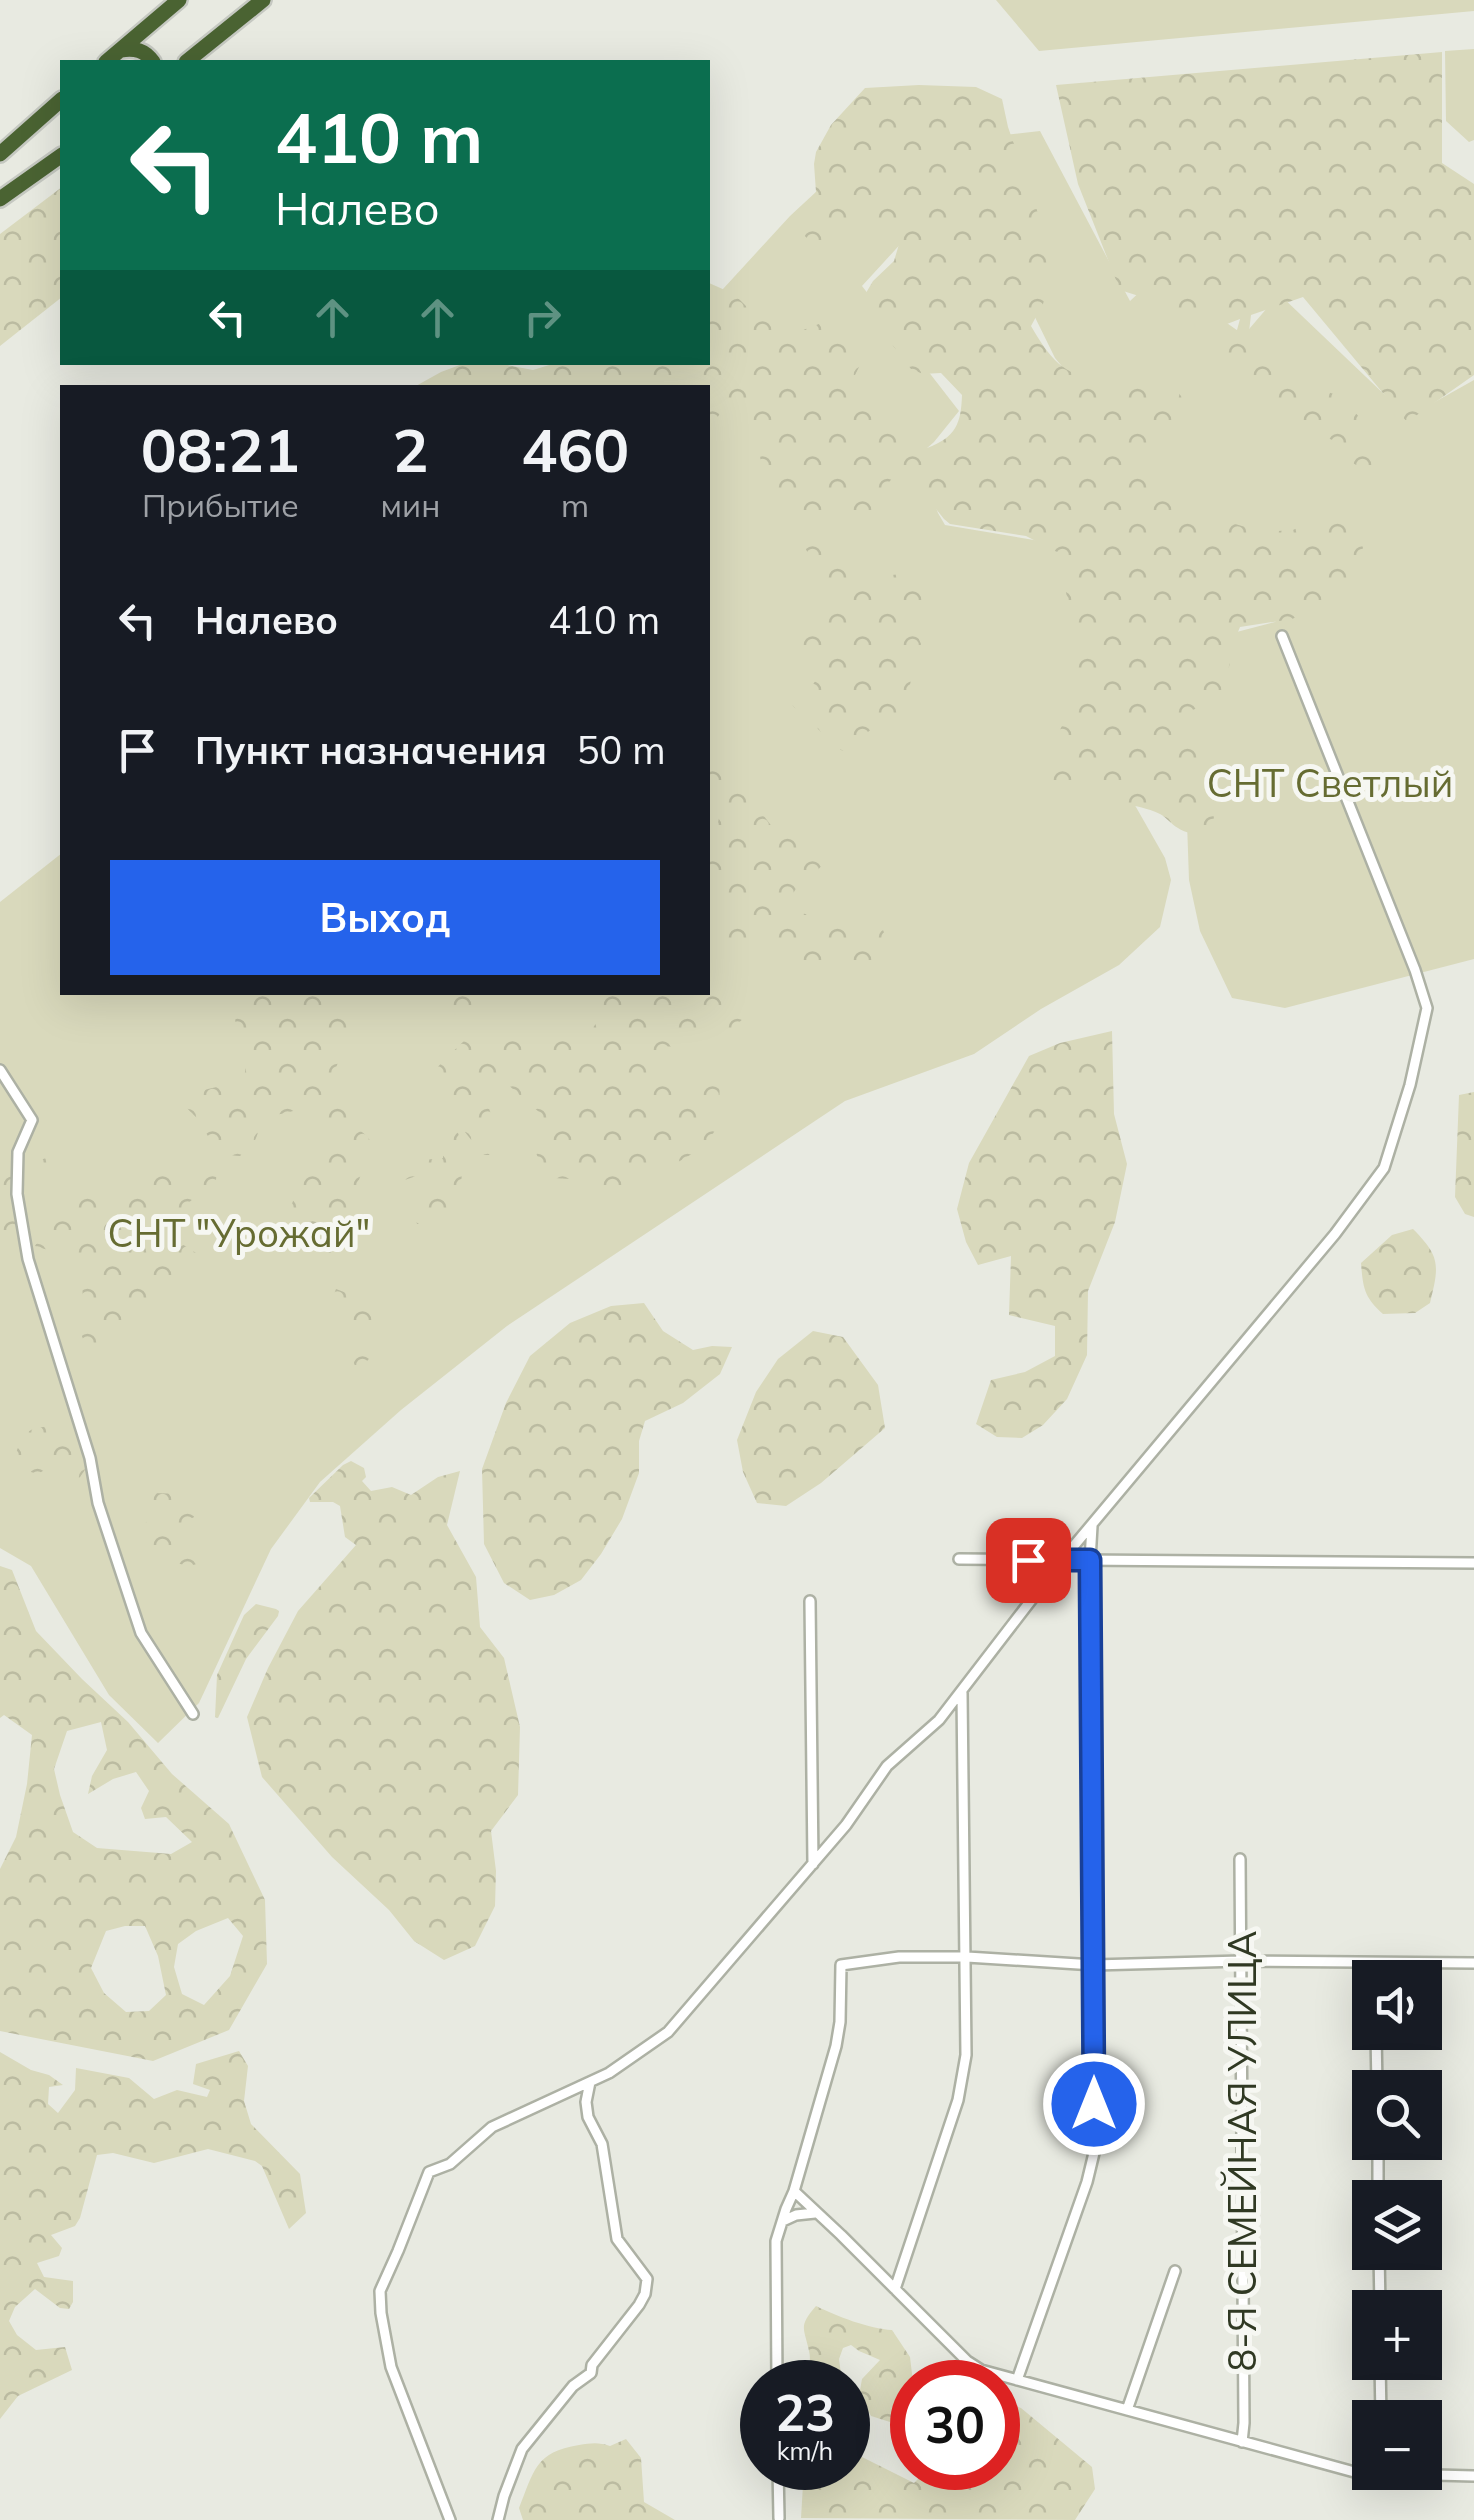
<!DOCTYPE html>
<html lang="ru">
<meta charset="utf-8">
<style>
:root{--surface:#171b24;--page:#242831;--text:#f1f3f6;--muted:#9ea1a6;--accent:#2563eb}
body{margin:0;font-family:Mulish,sans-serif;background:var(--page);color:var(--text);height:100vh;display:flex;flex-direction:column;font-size:38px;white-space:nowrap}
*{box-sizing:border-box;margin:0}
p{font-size:32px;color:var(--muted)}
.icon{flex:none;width:55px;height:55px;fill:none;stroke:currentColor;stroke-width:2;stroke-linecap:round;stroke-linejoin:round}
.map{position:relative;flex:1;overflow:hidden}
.panel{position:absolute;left:60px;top:385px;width:650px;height:610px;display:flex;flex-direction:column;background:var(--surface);border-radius:0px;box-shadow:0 10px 40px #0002}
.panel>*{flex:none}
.guide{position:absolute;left:60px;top:60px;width:650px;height:305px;border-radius:0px;box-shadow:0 10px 40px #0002;background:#0b6e4f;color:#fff;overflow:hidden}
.buttons{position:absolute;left:1352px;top:1960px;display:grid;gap:20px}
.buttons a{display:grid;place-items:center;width:90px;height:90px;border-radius:0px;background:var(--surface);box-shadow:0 10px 40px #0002;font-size:50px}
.speed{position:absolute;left:740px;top:2360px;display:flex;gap:20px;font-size:50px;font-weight:700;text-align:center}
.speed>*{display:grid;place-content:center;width:130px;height:130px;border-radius:50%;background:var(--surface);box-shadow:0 10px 40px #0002;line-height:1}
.speed small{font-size:25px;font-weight:400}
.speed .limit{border:15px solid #d22;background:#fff;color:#111}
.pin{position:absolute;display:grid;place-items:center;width:85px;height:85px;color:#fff;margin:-42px;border-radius:20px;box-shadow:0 5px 15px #0006}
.me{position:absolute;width:110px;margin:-55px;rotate:0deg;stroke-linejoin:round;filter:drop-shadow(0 0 8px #0008)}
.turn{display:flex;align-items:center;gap:35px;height:210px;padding:0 50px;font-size:45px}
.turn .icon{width:130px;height:130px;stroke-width:2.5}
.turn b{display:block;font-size:70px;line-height:85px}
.lanes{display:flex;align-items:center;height:95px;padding:0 50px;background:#0003;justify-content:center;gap:50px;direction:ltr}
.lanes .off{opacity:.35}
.eta{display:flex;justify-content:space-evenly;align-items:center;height:170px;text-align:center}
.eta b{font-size:60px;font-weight:700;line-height:70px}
.button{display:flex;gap:20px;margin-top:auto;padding:20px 50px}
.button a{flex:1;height:115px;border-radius:0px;background:var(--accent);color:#fff;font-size:40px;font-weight:700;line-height:115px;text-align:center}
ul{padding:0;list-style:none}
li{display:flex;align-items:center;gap:30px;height:130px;padding:0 50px}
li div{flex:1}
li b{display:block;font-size:38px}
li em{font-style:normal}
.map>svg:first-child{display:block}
.green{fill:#d9d9bc}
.forest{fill:url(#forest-crowns);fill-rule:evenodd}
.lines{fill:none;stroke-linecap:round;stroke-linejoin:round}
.street-casing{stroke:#adb1a4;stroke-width:14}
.highway-casing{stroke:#c5c8c1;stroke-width:20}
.street{stroke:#fff;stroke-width:9}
.highway{stroke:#4a6332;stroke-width:15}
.route-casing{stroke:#184099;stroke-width:25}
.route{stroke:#2563eb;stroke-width:18}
.labels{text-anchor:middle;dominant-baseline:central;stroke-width:10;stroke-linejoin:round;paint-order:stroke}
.park-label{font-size:38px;fill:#666c32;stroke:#f6f7f2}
.street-label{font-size:38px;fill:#303923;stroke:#f6f7f2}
</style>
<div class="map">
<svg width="1474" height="2520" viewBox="0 0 1474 2520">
<defs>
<pattern id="forest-crowns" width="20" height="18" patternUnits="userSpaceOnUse" patternTransform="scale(2.5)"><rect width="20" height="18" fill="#d9d9bc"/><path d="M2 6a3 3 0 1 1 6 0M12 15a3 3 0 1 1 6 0" fill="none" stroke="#bbbba1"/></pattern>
</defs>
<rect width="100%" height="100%" fill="#e8eae1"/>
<path class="green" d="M996,0H1474V11L1039,51Z
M1474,49V140L1469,142L1446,121L1445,51Z
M1040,131L1130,301L1158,275L1244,335L1279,294L1408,417L1474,380V959L1285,1008L1232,998L1200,931L1189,880L1186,794L1174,699L1229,634L1275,622L1326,567L1161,509L1119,435L1055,358L1029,305L1004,135Z
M844,166L906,238L862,286L959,411L934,442L917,457L938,513L945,525L1046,542L1073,567L1128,793L1165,858L1171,880L1160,927L1119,965L1041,1009L974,1054L845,1101L507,1326L401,1410L320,1482L271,1549L199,1703L158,1743L109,1695L31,1566L0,1548V902L62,853V992H708V362L723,289L790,216Z"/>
<path class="forest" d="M1442,52V163L1474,184V375L1407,422L1303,297L1251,315L1248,340C1268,367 1288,374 1318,388C1325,392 1334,393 1340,397C1350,404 1382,443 1380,454C1377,477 1356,467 1344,457L1342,445C1298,422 1239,404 1226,350L1237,330L1240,319L1227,324L1120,290L1078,184L1056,85Z
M919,85L976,87L1002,99L1008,127L1048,242L1052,270L1043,304L1031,326C1049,357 1065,380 1105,378C1116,377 1125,375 1137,376C1148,376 1158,376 1168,382C1176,387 1182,398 1188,406L1179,428L1158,436L1149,460L1157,484L1185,509L1262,532L1293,530L1316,519L1340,516L1356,525L1363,548L1351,581L1321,606L1292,619L1240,627C1229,652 1230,680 1217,705C1204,706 1192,706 1186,718L1200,749L1198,771L1201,781L1211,785C1214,800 1221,827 1200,833C1194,835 1184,832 1178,828C1171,824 1167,818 1160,814C1133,801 1117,811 1104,780L1089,773L1068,789L1056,791L1049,784L1047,769L1053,759L1050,751L1068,713L1085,689L1084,676L1073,663L1078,631L1069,606L1057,552L1026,536L950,524L944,519L912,479L893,477L887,485L894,507L888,516L812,521L784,518L773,496L762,483L759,439L744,416L734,407L722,411L708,430V388L414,387L441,372L465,363H497L533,370L559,362H708L709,283L734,294L748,308L780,329L798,332L824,322L851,333L862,341L860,365L854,377L860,389L887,415L899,433L927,448C956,437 961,424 962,395L941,373L923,374L911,369L868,313L863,298L873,281L894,261L902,234L881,219C860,224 831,250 814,243C808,241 802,232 797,227L816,192L814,164L816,152L831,125L865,88Z
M62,187V297L0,346V234Z
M813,528L817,530C827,550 849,553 864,569L861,581L866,585L892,575L910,573C942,598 930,598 913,625L921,644L909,688L900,711L893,722L880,730L876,728L869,731L849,753L841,750L818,729L811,715L795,708L789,701V698L809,691L817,678L804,651L795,646L791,638L833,611L842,600L833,583L828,582L824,584L818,574L809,580L805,594H801L799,590L804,570L811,566L812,561L799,536L803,529Z
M708,754L727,767L776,832L785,837L793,833C805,837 812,846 824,849L827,855C819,881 785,881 793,909C810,919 824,914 842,917C857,920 869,925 883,930L888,942L885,958C858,967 814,977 786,964C777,961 763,940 757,940C754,940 753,942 750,943C736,951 721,952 708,941V924L720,918L736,916L739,910L733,902L725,900L718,904H710C703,880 715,839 720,813L718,807L708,803Z
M708,982L733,986L744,994L748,1014C721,1041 696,1049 659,1046L656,1051L677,1080L695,1086L706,1079L718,1080C721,1091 719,1101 718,1112C718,1113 716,1127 716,1128C699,1167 629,1172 609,1209L603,1211C594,1201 594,1190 585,1180L554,1178L545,1174C541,1163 533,1150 533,1139C534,1130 538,1121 539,1112L505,1082L494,1083L486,1090C485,1114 506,1128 489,1155H483L465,1132L462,1102L436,1107C414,1079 447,1059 466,1039C508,1038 549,1030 590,1031L600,1019L606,993L708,992Z
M249,993H301L303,995L327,997L330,1003L327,1013L329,1015L342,1012L348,1015L353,1026L357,1030V1037L342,1052L329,1086L352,1116L349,1126C364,1130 378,1143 372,1160C369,1168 361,1171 359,1180C357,1191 368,1198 370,1209C374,1233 334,1253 316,1259L309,1254L307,1247L295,1244L289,1239C284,1213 297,1184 317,1167C328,1157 339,1151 348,1140L344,1132L332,1135L322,1123L320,1112C299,1103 287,1118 266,1114L261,1116C257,1139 258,1140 240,1156C217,1156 211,1142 202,1125C198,1117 190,1113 185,1105L189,1096C205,1088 224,1086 241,1082C254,1063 234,1045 235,1024C235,1013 243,1001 249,993Z
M446,993V992L506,993C496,1005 473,1025 456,1020C449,1019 441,1010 435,1006Z
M1112,1031L1114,1114L1127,1164L1115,1222L1088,1291L1087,1355L1067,1399L1043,1425L1022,1438L997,1437L976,1424L991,1380L1025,1372L1055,1356V1326L1009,1315L1011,1256L978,1265L966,1242L957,1209L969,1163L1029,1056L1060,1043Z
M1474,1092V1217L1465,1214L1455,1197L1459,1095Z
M449,1122H453C472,1156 462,1197 440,1227L433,1228L428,1223L417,1224L416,1220L429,1188V1176L419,1175L396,1183L394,1180C411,1155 419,1162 443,1158L444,1131Z
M47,1158L50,1162L47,1172L33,1178L27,1189L13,1262L0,1271V1179C18,1177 30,1162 47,1158Z
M218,1159L216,1180L170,1218C170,1243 178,1240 196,1253C197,1271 183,1278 168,1287C167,1288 155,1292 154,1293C130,1313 132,1363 85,1344L78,1326L83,1301L81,1261L75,1255H64L35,1246L64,1199L109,1193L148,1176L165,1174L205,1160Z
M1413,1229C1441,1257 1439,1266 1430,1303L1415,1313L1383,1314C1364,1297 1363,1288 1361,1263L1392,1235Z
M336,1289L357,1297L367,1310L381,1309L390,1323L372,1338L371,1345L375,1352L360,1369L355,1366L353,1360L360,1342C347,1328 337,1319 331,1301Z
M644,1303L663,1331L693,1350L712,1346L732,1347L720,1374L683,1403L645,1421L639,1441V1473L622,1519L601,1554L581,1580L554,1595L530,1600L504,1583L484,1544L482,1469L506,1403L530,1356L570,1323L611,1306Z
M813,1331L843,1337L878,1385L885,1428L821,1483L786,1506L757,1503L743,1472L737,1440L756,1392L778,1359Z
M68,1424L76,1425L88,1465C82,1474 75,1488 63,1489L58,1476L64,1463L54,1464L38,1474L24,1470L16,1453C29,1419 37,1431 68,1424Z
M351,1461L364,1468L366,1477L362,1481L371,1491L392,1487L411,1495L438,1477L460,1471L447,1525L476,1577L480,1627L504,1658L520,1727L518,1795L491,1831L496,1871L495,1906L475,1946L444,1960L414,1941L389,1910L332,1857L262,1777L247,1717L268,1668L298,1611L356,1545L345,1537L340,1506L333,1502H310L309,1498L343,1465Z
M153,1493L182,1494L198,1502L196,1516L183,1523L182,1533L207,1554L205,1562L189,1566L150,1557C143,1538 139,1527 154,1511L146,1503L147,1496Z
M0,1566L12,1570L36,1631L82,1679L128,1722L172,1774L229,1824L265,1900L267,1964L229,2030L153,2061L0,2031V1869L16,1837L27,1784L32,1735L4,1715L0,1718ZM101,1722L107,1750L92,1776L88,1794L113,1779L136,1772L149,1791L141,1808L145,1819L166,1817L192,1842L171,1854L97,1848L73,1832L60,1795L54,1769L67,1731ZM228,1918L243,1936L230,1976L204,2005L182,1994L174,1967L178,1944L196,1931ZM125,1926H145L158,1956L166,1995L149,2011L126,2012L104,1993L91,1968L106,1931Z
M256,1604L276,1609L279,1611L278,1616L246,1659L218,1718L215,1717L217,1675L244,1615Z
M239,2051L248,2066L244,2101L251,2124L300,2174L306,2213L289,2229L262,2166L255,2161L208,2149L154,2163L113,2153L97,2155L80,2218L75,2226L51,2235L62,2248L59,2256L37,2263L44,2277L73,2281V2302L69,2309L60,2308L35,2289L15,2307L9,2321L17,2335L36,2350L65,2347L72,2370L18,2396L0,2419V2052L31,2070L49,2075L63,2085L49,2087L48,2104L58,2113L75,2090L76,2068L129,2078L154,2099L177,2090L207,2097L210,2090L193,2084L196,2064Z
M816,2306C836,2316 870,2329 892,2330L910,2357L913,2382L910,2401L890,2422L871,2416L859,2396L862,2379L880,2360L859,2351L851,2345L843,2348L839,2359L842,2382H803C807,2372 812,2362 809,2351C804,2327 798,2327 816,2306Z
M998,2400L1021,2408L1092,2467L1095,2489L1075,2520L801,2518L804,2468H848V2450L914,2483L922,2475L923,2468H998Z
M626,2439L641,2458L644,2502L675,2520H523L519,2508C534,2471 535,2452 579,2445C591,2443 599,2442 610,2446Z"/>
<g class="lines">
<g class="street-casing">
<path id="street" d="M0,1070L32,1120L18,1152L17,1194L28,1259L90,1458L98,1503L141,1633L193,1714
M959,1559L1474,1563
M810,1601L813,1864
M1240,1859L1244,2423L1242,2442
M1376,2032L1377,2088
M1378,2142V2198
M794,2191L841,2235L967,2361L981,2370L1358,2473L1474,2476
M783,2221L796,2215L815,2213
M1379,2252L1380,2308
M895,2289L958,2100L966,2055L962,1693
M1380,2362L1381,2418
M1017,2380L1087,2182L1094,2153L1090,1560L1092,1526
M777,2382L776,2241L786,2209L794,2191L836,2046L840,2022L841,1965L899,1957H967L1094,1965L1241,1961L1474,1963
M1127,2410L1175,2271
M778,2468L779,2518
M450,2520L391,2367L381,2313L380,2291L398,2251L429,2172L450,2164L492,2127L609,2073L668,2032L846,1825L887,1766L939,1720L1062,1560L1335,1234L1384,1168L1410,1085L1427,1008L1415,970L1282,636
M498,2520L504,2496L522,2449L573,2386L591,2373L592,2365L639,2305L645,2294L647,2279L617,2239L602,2144L588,2117L586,2102L590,2082"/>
</g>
<g class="highway-casing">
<path id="highway" d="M121,50C135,48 145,50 153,62
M106,62L179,0
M186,62L263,0
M0,154L62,99
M0,199L62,155"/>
</g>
<use href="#street" class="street"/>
<use href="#highway" class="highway"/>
</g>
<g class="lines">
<g class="route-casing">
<path id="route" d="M1028,1560H1090L1094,2104"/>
</g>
<use href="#route" class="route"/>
</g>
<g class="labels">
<g class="park-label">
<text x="1330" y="783">СНТ Светлый</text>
<text x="239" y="1233">СНТ "Урожай"</text>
</g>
<g class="street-label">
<text transform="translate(1242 2151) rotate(-90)">8-Я СЕМЕЙНАЯ УЛИЦА</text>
</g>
</g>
</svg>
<div class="buttons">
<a><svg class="icon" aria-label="sound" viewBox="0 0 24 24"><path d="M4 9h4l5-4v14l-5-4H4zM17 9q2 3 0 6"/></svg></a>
<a><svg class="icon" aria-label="search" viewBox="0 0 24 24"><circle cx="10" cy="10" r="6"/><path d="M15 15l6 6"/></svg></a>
<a><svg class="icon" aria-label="layers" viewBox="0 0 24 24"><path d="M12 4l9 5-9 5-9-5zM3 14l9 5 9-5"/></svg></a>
<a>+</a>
<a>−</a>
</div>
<div class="speed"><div>23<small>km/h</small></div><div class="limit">30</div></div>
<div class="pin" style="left:1028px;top:1560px;background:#d93025"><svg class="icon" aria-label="arrive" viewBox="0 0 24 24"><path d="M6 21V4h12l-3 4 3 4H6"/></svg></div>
<svg class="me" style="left:1094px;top:2104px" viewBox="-20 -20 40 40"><circle r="17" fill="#2563eb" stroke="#fff" stroke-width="3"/><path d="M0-11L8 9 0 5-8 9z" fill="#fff"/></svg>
<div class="guide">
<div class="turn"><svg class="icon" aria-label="left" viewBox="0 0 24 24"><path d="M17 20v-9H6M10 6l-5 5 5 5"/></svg><div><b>410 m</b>Налево</div></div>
<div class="lanes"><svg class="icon" aria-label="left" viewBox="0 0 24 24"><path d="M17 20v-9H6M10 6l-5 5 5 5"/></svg><svg class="icon off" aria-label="ahead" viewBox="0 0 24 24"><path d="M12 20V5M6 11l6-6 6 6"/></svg><svg class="icon off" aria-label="ahead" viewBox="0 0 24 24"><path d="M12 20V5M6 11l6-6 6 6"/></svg><svg class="icon off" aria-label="right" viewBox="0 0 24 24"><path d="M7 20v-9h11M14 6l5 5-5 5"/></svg></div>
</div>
<section class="panel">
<div class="eta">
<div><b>08:21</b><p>Прибытие</p></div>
<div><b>2</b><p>мин</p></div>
<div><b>460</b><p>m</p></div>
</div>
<ul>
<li><svg class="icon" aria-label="left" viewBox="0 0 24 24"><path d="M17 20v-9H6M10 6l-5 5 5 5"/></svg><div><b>Налево</b></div><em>410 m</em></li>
<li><svg class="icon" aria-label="arrive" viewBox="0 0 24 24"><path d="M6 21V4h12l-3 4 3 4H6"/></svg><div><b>Пункт назначения</b></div><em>50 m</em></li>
</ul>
<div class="button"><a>Выход</a></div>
</section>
</div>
